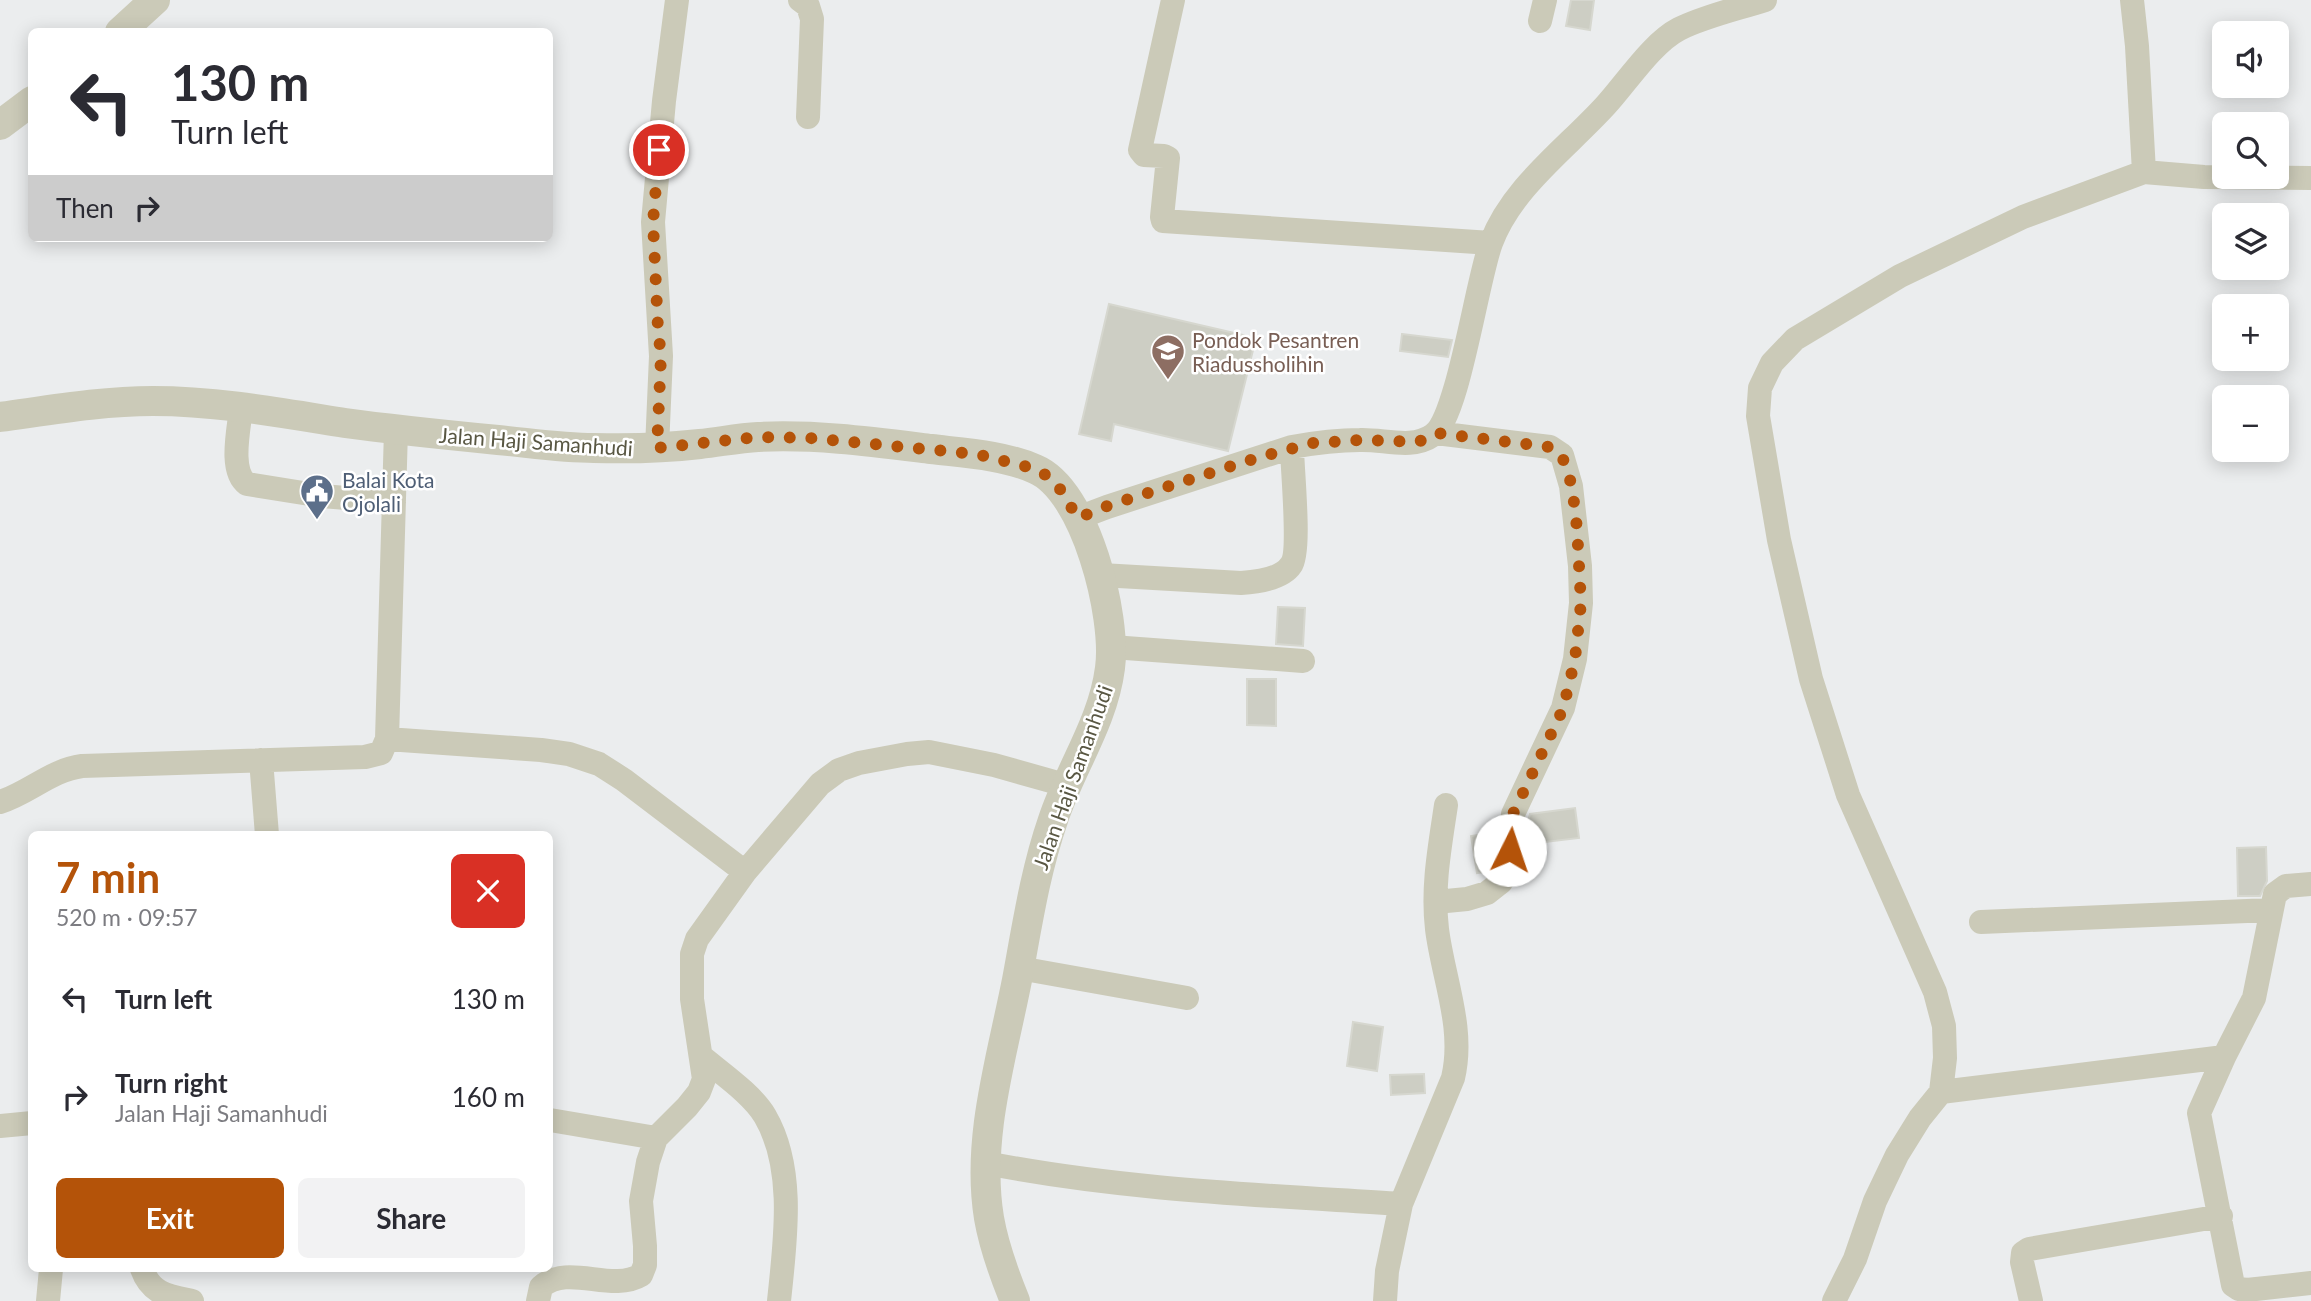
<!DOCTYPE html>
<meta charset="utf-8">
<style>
:root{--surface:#fff;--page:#f2f2f3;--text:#2b2b33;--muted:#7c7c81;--accent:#b45309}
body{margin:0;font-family:Lato,sans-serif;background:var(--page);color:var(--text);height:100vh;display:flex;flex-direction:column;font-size:26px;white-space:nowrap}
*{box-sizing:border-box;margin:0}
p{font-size:23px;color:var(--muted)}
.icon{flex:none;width:38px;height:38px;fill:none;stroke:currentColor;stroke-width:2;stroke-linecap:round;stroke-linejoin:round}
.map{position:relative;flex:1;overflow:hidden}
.panel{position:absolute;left:28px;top:831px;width:525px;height:441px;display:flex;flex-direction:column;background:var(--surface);border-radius:10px;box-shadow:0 4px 18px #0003}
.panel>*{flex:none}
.guide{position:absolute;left:28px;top:28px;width:525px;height:214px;border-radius:10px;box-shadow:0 4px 18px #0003;background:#fff;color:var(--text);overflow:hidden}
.tools{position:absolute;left:2212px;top:21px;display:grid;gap:14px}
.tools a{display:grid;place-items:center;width:77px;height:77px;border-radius:10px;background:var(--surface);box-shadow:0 4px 18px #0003;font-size:35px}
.pin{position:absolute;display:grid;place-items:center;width:60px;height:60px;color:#fff;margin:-30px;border:4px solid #fff;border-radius:50%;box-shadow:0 2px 7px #0007}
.me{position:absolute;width:77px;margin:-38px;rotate:4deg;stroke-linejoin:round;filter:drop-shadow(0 0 5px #0008)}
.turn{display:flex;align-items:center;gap:24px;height:147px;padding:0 28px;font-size:32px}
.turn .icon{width:91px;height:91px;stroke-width:2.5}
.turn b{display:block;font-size:49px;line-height:60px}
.then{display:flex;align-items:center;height:66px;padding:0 28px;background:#0003;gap:14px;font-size:26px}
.round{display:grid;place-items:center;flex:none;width:74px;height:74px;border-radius:10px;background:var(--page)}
.head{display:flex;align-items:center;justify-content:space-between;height:119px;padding:0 28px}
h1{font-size:42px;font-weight:700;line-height:52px;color:var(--accent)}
.action{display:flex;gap:14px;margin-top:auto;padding:14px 28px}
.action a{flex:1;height:80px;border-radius:10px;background:var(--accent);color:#fff;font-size:28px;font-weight:700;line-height:80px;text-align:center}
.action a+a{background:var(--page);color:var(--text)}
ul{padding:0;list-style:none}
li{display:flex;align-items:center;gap:21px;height:98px;padding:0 28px}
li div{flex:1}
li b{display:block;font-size:26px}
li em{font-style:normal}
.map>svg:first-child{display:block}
.building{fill:#cdcec4;stroke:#d6d7cf;stroke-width:2}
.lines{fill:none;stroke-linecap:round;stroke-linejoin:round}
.minor{stroke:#cbcab8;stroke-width:24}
.tertiary{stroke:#cbcab8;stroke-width:30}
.route{stroke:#b45309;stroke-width:12;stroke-dasharray:0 21.6}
.labels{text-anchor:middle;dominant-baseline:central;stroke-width:5;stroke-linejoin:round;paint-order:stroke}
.education-label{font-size:21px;fill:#785e54;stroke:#fff;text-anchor:start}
.street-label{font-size:21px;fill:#595743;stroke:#fff}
.service-label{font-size:21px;fill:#4e5e75;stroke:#fff;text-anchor:start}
</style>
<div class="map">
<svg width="2311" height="1301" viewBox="0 0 2311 1301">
<rect width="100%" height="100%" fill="#ebedee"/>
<path class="building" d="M1571,0H1594L1590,30L1566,26Z
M1109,304L1256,338L1228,451L1114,424L1111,441L1079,434Z
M1402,334L1452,340L1448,357L1400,351Z
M1278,607L1305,608L1303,646L1276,644Z
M1247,679H1276V726L1247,725Z
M1575,808L1579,838L1529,844L1527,825L1530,814Z
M1492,833L1494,849L1493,867L1490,871L1477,873L1471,836Z
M2266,847L2267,881L2260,896H2238L2237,848Z
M1353,1022L1383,1027L1377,1071L1347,1066Z
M1424,1074L1425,1093L1391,1095L1390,1075Z"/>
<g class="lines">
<path class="minor" d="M800,0L808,6L812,19L808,117
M1173,0L1140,150L1144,155L1164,156L1168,158L1162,217L1163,221L1491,243
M2132,0L2137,46L2144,172
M1540,21L1545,0
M241,408C239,429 229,471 247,484L322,496L394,502
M657,448L661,356L653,222L664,101L677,0
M1078,518L1107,507L1292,447C1314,443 1337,440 1360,440C1384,439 1412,450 1433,435C1458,418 1477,280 1491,243C1512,187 1566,149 1606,105C1627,82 1652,43 1679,29C1705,16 1737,9 1765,0
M1101,575L1241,583C1256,582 1282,579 1291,565C1301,552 1292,468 1292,447
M1112,647L1303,661
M387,739L541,750L569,754L599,764L624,780L745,872
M261,760L267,835
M0,802C29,793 51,770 82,766L365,757L381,753L387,739L396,430
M2311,884L2286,886L2275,894L2254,998L2224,1057L2199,1113L2233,1285L2239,1289L2247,1290L2311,1283
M1436,902L1467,899L1487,893L1501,882L1507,872L1513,814L1563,708L1575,659L1581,603L1580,566L1571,486L1562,455L1550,447L1436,433
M1981,922L2271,910
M1019,968L1187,998
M702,1057C721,1073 752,1094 765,1116C796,1169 785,1242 779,1301
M1941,1092L2224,1057
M550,1120L656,1138
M0,1126L32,1123
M986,1163C1123,1190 1262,1195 1401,1204
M142,1269C151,1294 168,1296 192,1301
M48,1301L51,1269
M538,1301L541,1287C568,1263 611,1293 641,1275L645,1265V1246L641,1201L648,1162L656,1138L687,1107L699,1092L704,1079L692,999V954L697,939L745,872L820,784L839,770L859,763L907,754L929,752L994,765L1065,785
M1385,1301L1387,1271L1401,1204L1453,1078C1465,1028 1443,978 1437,929C1432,887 1440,846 1446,805
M1834,1301L1855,1259L1875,1201L1897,1155L1920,1118L1941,1092L1945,1058L1944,1026L1935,992L1848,795L1811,679L1779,540L1758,416L1760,388L1772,363L1795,339L1900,276L2023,217L2144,172L2204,177L2311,178
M2031,1301L2022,1262L2023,1253L2029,1249L2221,1216"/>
<path class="tertiary" d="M120,32L155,0
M0,125L32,101
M0,417C51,410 102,401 153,401C217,401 282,413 345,423C396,430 447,435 498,440C530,443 562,448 594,448C630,449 665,448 700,444C719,442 739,438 758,437C815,434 874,442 931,449C965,453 1003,455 1035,469C1086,490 1117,617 1110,668C1103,723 1070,768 1053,820C1035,872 1027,926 1017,980C1002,1057 976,1139 989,1218C994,1247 1004,1274 1015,1301"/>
</g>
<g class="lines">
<path class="route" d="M659,150L653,222L658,329L661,356L657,448L757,437L810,438L976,454L1036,469L1049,477L1058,486L1078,518L1107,506L1260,457L1313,443L1362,440L1418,442L1436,433L1550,447L1562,456L1572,486L1577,528L1581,603L1575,659L1563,709L1513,814L1510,850"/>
</g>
<defs>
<g id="school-pin" transform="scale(1.75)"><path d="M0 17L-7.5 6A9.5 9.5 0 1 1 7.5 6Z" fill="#8d6e63" stroke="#fff"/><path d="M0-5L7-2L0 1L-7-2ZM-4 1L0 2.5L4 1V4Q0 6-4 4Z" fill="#fff"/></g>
<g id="civic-pin" transform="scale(1.75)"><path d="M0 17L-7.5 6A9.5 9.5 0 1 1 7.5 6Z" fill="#5c6f8a" stroke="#fff"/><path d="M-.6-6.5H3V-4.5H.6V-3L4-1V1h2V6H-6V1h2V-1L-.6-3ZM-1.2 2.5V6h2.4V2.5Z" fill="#fff"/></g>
</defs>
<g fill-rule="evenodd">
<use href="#school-pin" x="1168" y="351"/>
<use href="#civic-pin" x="317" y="491"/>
</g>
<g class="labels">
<g class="education-label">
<text x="1192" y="339">Pondok Pesantren<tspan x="1192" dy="24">Riadussholihin</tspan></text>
</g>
<g class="street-label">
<text transform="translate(536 441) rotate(4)">Jalan Haji Samanhudi</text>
<text transform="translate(1072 777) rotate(-70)">Jalan Haji Samanhudi</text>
</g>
<g class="service-label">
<text x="342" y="479">Balai Kota<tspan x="342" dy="24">Ojolali</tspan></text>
</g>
</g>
</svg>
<div class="tools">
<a><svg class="icon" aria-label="sound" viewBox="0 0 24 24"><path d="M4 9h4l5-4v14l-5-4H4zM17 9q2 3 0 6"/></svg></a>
<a><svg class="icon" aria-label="search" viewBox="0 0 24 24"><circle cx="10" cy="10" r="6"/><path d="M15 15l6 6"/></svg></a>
<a><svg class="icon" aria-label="layers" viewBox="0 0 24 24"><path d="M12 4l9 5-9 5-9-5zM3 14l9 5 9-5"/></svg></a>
<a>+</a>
<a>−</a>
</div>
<div class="pin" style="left:659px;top:150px;background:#d93025"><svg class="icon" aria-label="arrive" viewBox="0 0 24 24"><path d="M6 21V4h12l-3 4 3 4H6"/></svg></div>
<svg class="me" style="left:1510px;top:850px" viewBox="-20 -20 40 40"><circle r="19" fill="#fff"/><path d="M0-13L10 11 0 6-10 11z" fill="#b45309"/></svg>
<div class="guide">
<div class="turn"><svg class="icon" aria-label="left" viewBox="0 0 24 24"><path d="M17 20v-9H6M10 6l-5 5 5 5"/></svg><div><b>130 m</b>Turn left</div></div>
<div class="then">Then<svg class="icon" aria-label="right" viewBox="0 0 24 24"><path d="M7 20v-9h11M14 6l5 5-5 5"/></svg></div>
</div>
<section class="panel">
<div class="head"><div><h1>7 min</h1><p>520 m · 09:57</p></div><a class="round" style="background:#d93025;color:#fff"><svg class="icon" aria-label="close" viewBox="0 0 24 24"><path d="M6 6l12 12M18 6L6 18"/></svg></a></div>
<ul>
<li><svg class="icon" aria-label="left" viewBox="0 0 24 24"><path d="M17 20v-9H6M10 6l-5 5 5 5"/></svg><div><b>Turn left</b></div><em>130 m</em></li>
<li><svg class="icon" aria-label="right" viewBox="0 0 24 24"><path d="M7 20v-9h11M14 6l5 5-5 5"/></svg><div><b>Turn right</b><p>Jalan Haji Samanhudi</p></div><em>160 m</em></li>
</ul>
<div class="action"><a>Exit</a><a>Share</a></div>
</section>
</div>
